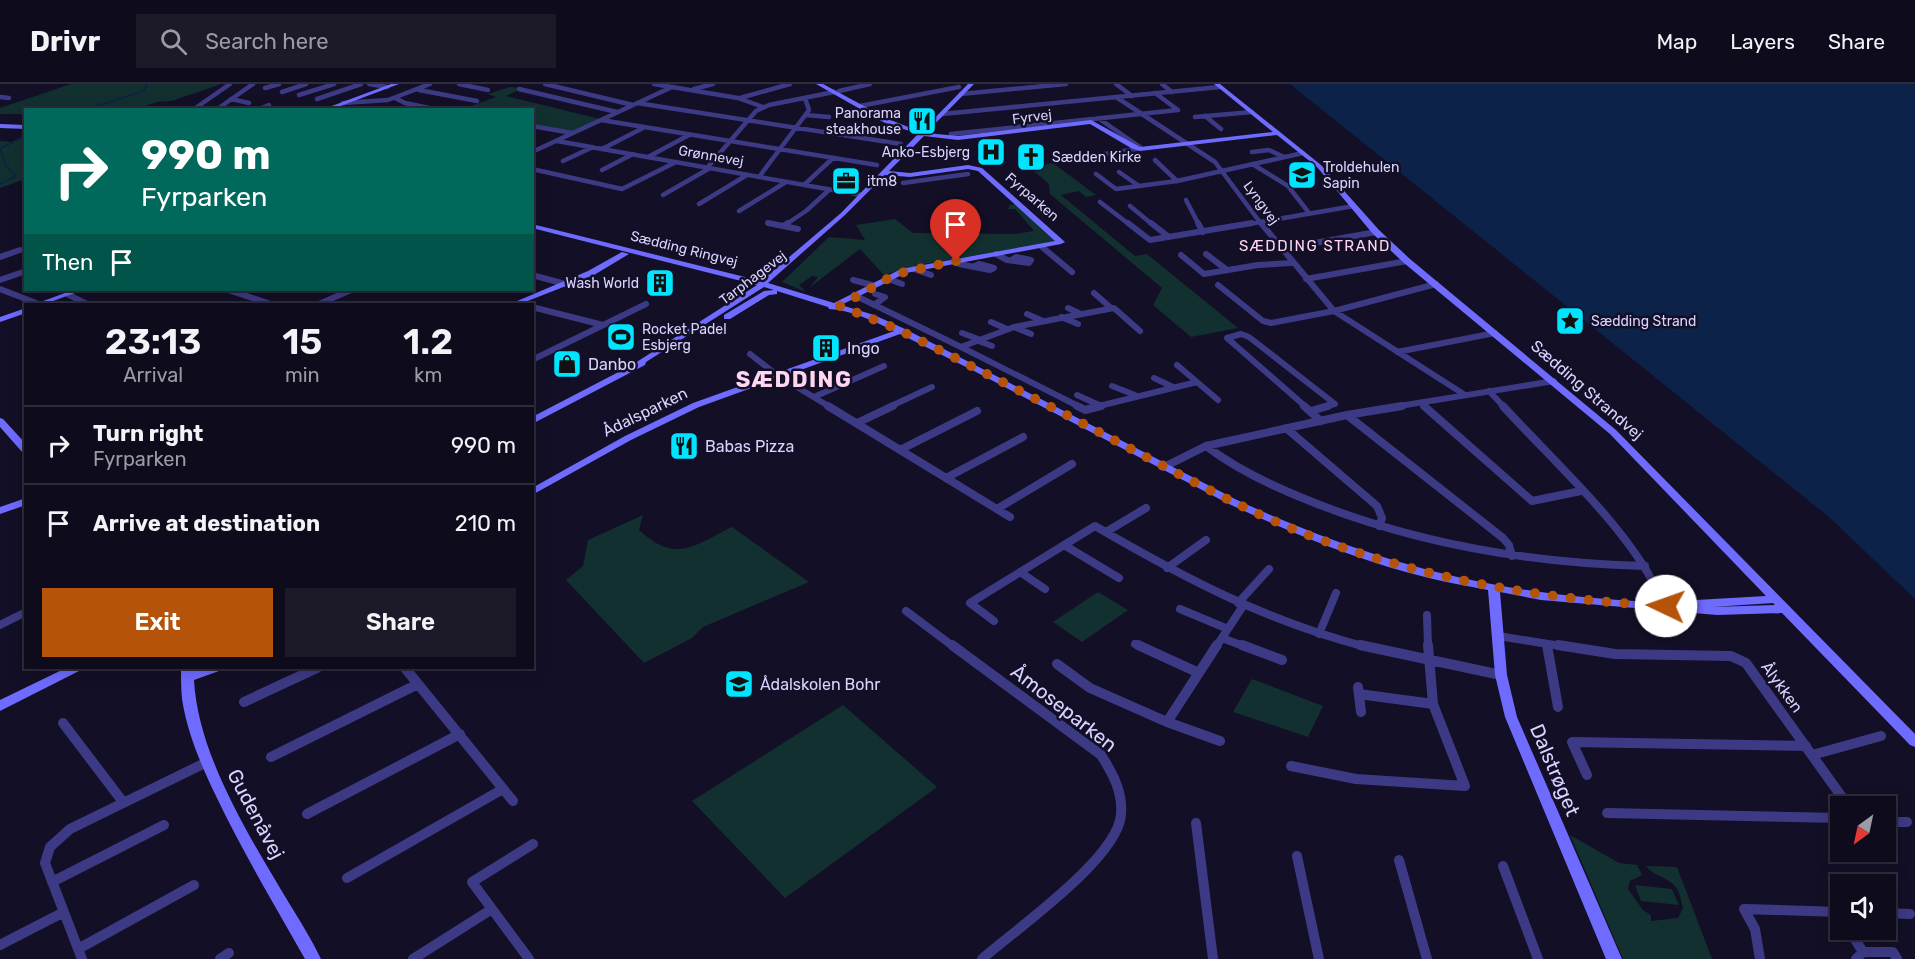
<!DOCTYPE html>
<meta charset="utf-8">
<style>
:root{--surface:#0e0b1c;--page:#1c1929;--text:#f1f3f6;--muted:#9b9ba3;--line:#2e2b3b;--accent:#b45309}
body{margin:0;font-family:Rubik,sans-serif;background:var(--page);color:var(--text);height:100vh;display:flex;flex-direction:column;font-size:22px;white-space:nowrap}
*{box-sizing:border-box;margin:0}
p{font-size:20px;color:var(--muted)}
.icon{flex:none;width:33px;height:33px;fill:none;stroke:currentColor;stroke-width:2;stroke-linecap:round;stroke-linejoin:round}
.map{position:relative;flex:1;overflow:hidden}
.sheet{position:absolute;left:24px;top:219px;width:510px;height:366px;display:flex;flex-direction:column;background:var(--surface);border-radius:0px;box-shadow:0 3px 15px #0003,0 0 0 2px var(--line)}
.sheet>*{flex:none}
.top-card{position:absolute;left:24px;top:24px;width:510px;height:183px;border-radius:0px;box-shadow:0 3px 15px #0003,0 0 0 2px var(--line);background:#00695c;color:#fff;overflow:hidden}
.needle{width:39px;rotate:213deg}
.controls{position:absolute;left:1830px;top:712px;display:grid;gap:12px}
.controls a{display:grid;place-items:center;width:66px;height:66px;border-radius:0px;background:var(--surface);box-shadow:0 3px 15px #0003,0 0 0 2px var(--line);font-size:30px}
.pin{position:absolute;display:grid;place-items:center;width:51px;height:51px;color:#fff;margin:-62px -26px;border-radius:50% 50% 50% 0;rotate:-45deg;box-shadow:0 0 6px #0007}
.pin .icon{rotate:45deg}
.me{position:absolute;width:66px;margin:-33px;rotate:273deg;stroke-linejoin:round;filter:drop-shadow(0 0 4px #0008)}
.turn{display:flex;align-items:center;gap:21px;height:126px;padding:0 18px;font-size:27px}
.turn .icon{width:78px;height:78px;stroke-width:2.5}
.turn b{display:block;font-size:42px;line-height:51px}
.then{display:flex;align-items:center;height:57px;padding:0 18px;background:#0003;gap:12px;font-size:22px}
.eta{display:flex;justify-content:space-evenly;align-items:center;height:102px;text-align:center}
.eta b{font-size:36px;font-weight:600;line-height:42px}
.primary-button{display:flex;gap:12px;margin-top:auto;padding:12px 18px}
.primary-button a{flex:1;height:69px;border-radius:0px;background:var(--accent);color:#fff;font-size:24px;font-weight:600;line-height:69px;text-align:center}
.primary-button a+a{background:var(--page);color:var(--text)}
ul{padding:0;list-style:none}
li{display:flex;align-items:center;gap:18px;height:78px;padding:0 18px;border-top:2px solid var(--line)}
li div{flex:1}
li b{display:block;font-size:22px}
li em{font-style:normal}
header{display:flex;align-items:center;gap:36px;box-sizing:border-box;height:84px;padding:0 30px;background:var(--surface);border-bottom:2px solid var(--line)}
header strong{font-size:28px}
nav{display:flex;gap:33px;margin-inline-start:auto;font-size:21px}
.search{width:420px;height:54px;background:var(--page);display:flex;align-items:center;gap:15px;box-sizing:border-box;padding:0 21px;border-radius:0px;color:var(--muted);font-size:22px}
.map>svg:first-child{display:block}
.green{fill:#12302f}
.water{fill:#0c2248}
.lines{fill:none;stroke-linecap:round;stroke-linejoin:round}
.stream{stroke:#0c2248;stroke-width:1.5}
.street-far3{stroke:#3d3a85;stroke-width:4.5}
.street-far2{stroke:#3d3a85;stroke-width:6}
.street-far1{stroke:#3d3a85;stroke-width:8}
.street{stroke:#3d3a85;stroke-width:10}
.secondary{fill:#6f6bff;fill-rule:evenodd}
.route{stroke:#b45309;stroke-width:10;stroke-dasharray:0 18}
.labels{text-anchor:middle;dominant-baseline:central;stroke-width:5;stroke-linejoin:round;paint-order:stroke}
.far-poi-label{font-size:14px;fill:#d9d4ff;stroke:#130f26;text-anchor:start}
.far-street-label{font-size:14px;fill:#d9d4ff;stroke:#130f26}
.far-neighbourhood-label{font-size:15px;letter-spacing:1.5px;fill:#ffd6f0;stroke:#130f26}
.poi-label{font-size:16px;fill:#d9d4ff;stroke:#130f26;text-anchor:start}
.street-label{font-size:16px;fill:#d9d4ff;stroke:#130f26}
.near-street-label{font-size:20px;fill:#d9d4ff;stroke:#130f26}
.district-label{font-size:22px;font-weight:bold;letter-spacing:1.5px;fill:#ffd6f0;stroke:#130f26}
</style>
<header>
<strong>Drivr</strong>
<div class="search"><svg class="icon" aria-label="search" viewBox="0 0 24 24"><circle cx="10" cy="10" r="6"/><path d="M15 15l6 6"/></svg>Search here</div>
<nav><a>Map</a><a>Layers</a><a>Share</a></nav>
</header>
<div class="map">
<svg width="1915" height="875" viewBox="0 0 1915 875">
<rect width="100%" height="100%" fill="#130f26"/>
<path class="green" d="M71,0H221L172,17L157,18L137,25L26,26L25,33L21,30H0V24Z
M510,3L518,4L517,7L506,12L600,35L571,48L533,41L532,26L481,23L472,25L449,26L459,22L468,23L496,13L488,10Z
M25,51V95L0,104V57L12,58Z
M1053,79L1096,111L1086,113L1079,107L1061,111L1135,172L1147,170L1238,244L1191,253L1153,221L1162,204L1050,110L1049,100L1029,83Z
M1016,120L1055,156L1054,158L918,181L884,191L860,165L809,204L818,193L812,192L799,201L806,208L782,198L829,153L865,156L856,141L895,135L913,149L1014,150L1034,147L1015,125H1008L1010,121Z
M643,431L639,446C676,480 693,462 732,443L809,498L703,543L692,554L644,579L566,496L583,482L588,456Z
M1098,508L1128,526L1082,558L1053,538Z
M1252,595L1323,622L1308,653L1233,628Z
M843,621L937,703L785,814L692,717Z
M1570,751L1619,779L1637,781L1642,791L1630,797L1628,805L1643,826L1651,831V837L1678,834L1683,824C1681,818 1680,809 1677,805C1670,793 1654,793 1646,782L1677,783L1712,875H1623Z
M1635,801L1672,805L1679,821L1641,817Z"/>
<path class="water" d="M1290,0H1915V515L1830,434Z"/>
<g class="lines">
<path class="stream" d="M84,26L144,7L147,0
M17,56L26,52
M0,100L16,92L6,81L0,65L13,58"/>
<path class="street-far3" d="M369,0L387,3
M459,0L488,6
M545,0L633,21
M654,0L738,14L763,23
M1116,0L1132,12
M1162,0L1172,8
M265,4L279,0
M519,5L617,28
M694,5L713,0
M419,6L477,17
M839,7L870,0
M282,8L306,0
M961,10L1066,0
M299,11L334,0
M0,13L9,14
M1116,13L1215,78L1262,141
M395,14L405,19L439,26
M740,14L790,0
M231,15L249,19
M317,15L361,0
M343,19L388,16L430,0
M637,19L901,60
M860,22L959,3
M197,23L230,0
M216,26L253,0
M257,26L269,21
M942,30L1220,3
M806,31L829,33
M1205,32L1221,45
M1195,33L1252,28
M1098,34L1140,63
M601,36L877,81
M532,42L572,49
M951,50L1178,26L1155,9
M557,57L861,111
M602,65L643,44
M532,68L672,3
M1252,68L1269,66L1284,73
M648,73L689,51
M1073,75L1137,65
M1155,76L1177,97
M563,77L593,63
M1254,81L1288,102L1309,129
M707,84L756,27L769,21L834,8
M532,85L622,105L676,78
M602,86L633,70
M1119,88L1139,102
M1096,90L1116,105L1177,97L1303,69
M759,93L809,26L805,14
M903,99L968,90
M804,101L833,74
M663,111L710,84
M1186,116L1199,141
M1100,118L1130,141
M699,120L747,91
M1130,122L1153,141
M739,127L786,98
M768,139L776,141
M785,141L806,127L829,106
M1243,141L1354,122"/>
<path class="street-far2" d="M768,139L798,145
M1128,139L1150,156L1252,139
M1151,139L1169,153
M1198,139L1203,148
M1261,139L1334,227L1465,311
M783,142L788,139
M1042,163L1072,188
M1281,165L1376,148
M996,170L1007,176L1029,179L1031,176L1016,173L1013,175
M1206,170L1227,186
M1181,171L1204,190L1258,181L1292,179
M0,173L20,166
M956,177L959,180L990,186L994,184L979,180L975,182
M914,185L931,191
M532,191L565,200
M886,194L902,200
M1306,195L1407,177
M0,196L26,187
M853,196L872,201
M1218,201L1263,237L1271,239L1334,227L1436,200
M0,205L39,220
M228,206L271,220
M1094,209L1111,224
M67,210L87,220
M854,211L961,263L1014,243L1114,224L1140,247
M319,220L351,206
M874,221L885,213L875,210
M532,223L603,241
M1068,224L1081,230
M1027,230L1043,237
M1061,233L1078,240
M991,238L1007,245
M1014,243L1031,250
M962,249L978,255
M976,256L992,262
M961,263L1080,323
M1397,268L1495,249
M750,270L777,291L830,323
M532,276L646,220
M1177,281L1197,298
M1154,294L1173,303
M1112,302L1135,311
M1489,307L1504,323
M1077,311L1099,321
M814,313L884,282
M1421,319L1426,323
M889,323L932,303
M1095,323L1197,298L1218,316
M1306,323L1227,254L1241,250L1249,253L1335,320L1323,323
M1393,323L1554,297"/>
<path class="street-far1" d="M828,322L1010,433
M1077,322L1085,326L1101,322
M1304,322L1321,337
M1424,322L1532,417L1581,407
M1503,322C1551,375 1625,441 1656,504
M1311,327L1328,322
M1347,331L1503,454L1509,461L1512,472
M857,339L893,322
M1286,344L1377,422L1382,434L1379,442
M1206,362C1239,387 1276,404 1315,419C1421,461 1531,479 1645,482
M900,366L977,327
M1164,383L1206,362L1347,331L1402,322
M946,394L1023,353
M997,425L1072,380
M1106,448L1146,424
M1064,461L1119,494
M1167,484L1206,456
M1020,488L1045,505
M1238,519L1269,485
M1180,525L1228,545
M906,527L954,563
M1427,531L1428,563
M994,537L970,519L1095,442C1186,495 1264,536 1366,563
M0,541L26,528
M1319,550L1336,509
M1498,552L1567,563
M1222,554L1246,563
M1135,560L1141,563
M1216,563L1243,522"/>
<path class="street" d="M952,561L1101,671C1113,690 1123,708 1121,731C1117,775 1016,845 982,875
M1138,561L1199,589
M1217,561L1167,638L1220,657
M1242,561L1282,576
M1360,561L1501,591
M1547,561L1558,623
M1558,561L1615,570L1731,572L1746,579L1849,723
M1057,580L1090,604L1167,638
M405,584L513,717
M1358,603L1361,628
M1359,610L1433,620
M244,618L317,584
M63,639L123,718
M1812,671L1881,652
M271,673L418,600
M1291,682L1356,695L1465,702L1433,620L1428,561
M1587,691L1572,658L1806,662
M1607,729L1840,734
M307,730L460,650
M1886,738H1907
M1196,739L1213,875
M1297,772L1319,875
M1399,776L1427,875
M1503,782L1538,875
M347,794L503,705
M52,798L164,741
M1886,829L1910,830
M1849,846L1863,868
M0,861L64,828
M78,865L194,801
M82,875L45,779L50,763L70,745L207,678
M220,875L229,869
M413,875L492,825
M529,875L472,798L533,760
M1760,875L1755,845L1744,825L1840,828
M1856,875L1863,868H1893L1897,875"/>
<path class="secondary" d="M391,0H399L330,26H321Z
M816,0H823L888,35L921,48L968,0H974L926,49L958,52L1091,36L1140,63L1273,48L1214,0H1220L1321,81L1379,146L1410,175L1616,346L1915,650V663L1910,661L1782,529L1717,531L1541,516L1500,508L1507,591L1517,633L1622,875H1606L1505,633L1495,591L1488,506C1469,502 1449,499 1429,494C1360,477 1294,450 1229,420L974,287L900,250L699,323L631,356L532,411V404L625,352L693,319L894,247C874,237 851,226 829,225L828,223L777,207V210L769,211L730,235H724V231L764,207L774,206L764,203L646,278L645,281L532,340V333L632,281L757,201L532,144V140L761,197L841,129L918,50L883,38ZM1090,40L1131,64L1140,67L1277,51L1317,83L1373,150L1404,179L1610,350L1766,512L1696,516L1692,517L1691,521C1641,517 1590,515 1541,508C1434,494 1334,461 1237,416L905,245L874,231L841,221L906,189L1061,160L1065,158L982,84L968,81L910,89L889,87L924,52L958,56ZM968,85L978,87L1055,157L901,185L834,219L768,199L845,131L885,91L910,93ZM1773,519L1775,521L1712,523Z
M0,40L26,41V45L0,44Z
M622,168L629,170L594,191L520,220H510L588,187Z
M73,206H83L45,220H35Z
M26,224V229L0,238V233Z
M0,334L3,335L26,360V370L23,369L0,343Z
M26,414V421L0,430V423Z
M66,584H81L79,587L0,627V616Z
M181,584H193V587L203,584H221L219,587L194,596C198,672 251,755 289,819C300,837 312,856 321,875H305C274,820 242,767 215,710C201,681 187,648 182,615C181,604 181,594 181,584Z"/>
</g>
<g class="lines">
<path class="route" d="M956,177L896,190L840,222L897,245C976,284 1054,324 1131,365C1194,398 1257,433 1324,457C1435,497 1548,516 1666,522"/>
</g>
<defs>
<g id="restaurant-square" transform="scale(1.5)"><rect x="-9" y="-9" width="18" height="18" rx="4" fill="#00e5ff" stroke="#130f26"/><path d="M-5-6h1v4h1v-4h1v4h1v-4h1v5L-1.5 .5V6h-2V.5L-5-1ZM5-6V6H3V1.5H1.5Q1.5-4 5-6Z" fill="#111"/></g>
<g id="hospital-square" transform="scale(1.5)"><rect x="-9" y="-9" width="18" height="18" rx="4" fill="#00e5ff" stroke="#130f26"/><path d="M-5-5h3v3.5h4V-5h3V5h-3V1.5h-4V5h-3Z" fill="#111"/></g>
<g id="church-square" transform="scale(1.5)"><rect x="-9" y="-9" width="18" height="18" rx="4" fill="#00e5ff" stroke="#130f26"/><path d="M-1.2-6h2.4v3.5h3.3v2.4h-3.3V6h-2.4V-.1h-3.3v-2.4h3.3Z" fill="#111"/></g>
<g id="school-square" transform="scale(1.5)"><rect x="-9" y="-9" width="18" height="18" rx="4" fill="#00e5ff" stroke="#130f26"/><path d="M0-5L7-2L0 1L-7-2ZM-4 1L0 2.5L4 1V4Q0 6-4 4Z" fill="#111"/></g>
<g id="office-square" transform="scale(1.5)"><rect x="-9" y="-9" width="18" height="18" rx="4" fill="#00e5ff" stroke="#130f26"/><path d="M-6-3h4V-5.5h4V-3h4V5H-6ZM-1-4.5V-3h2v-1.5ZM-6 0V1H6V0Z" fill="#111"/></g>
<g id="building-square" transform="scale(1.5)"><rect x="-9" y="-9" width="18" height="18" rx="4" fill="#00e5ff" stroke="#130f26"/><path d="M-4-6H4V6H1V3H-1V6H-4ZM-2.5-4.3h1.7v1.8h-1.7ZM.8-4.3h1.7v1.8H.8ZM-2.5-1h1.7V.8h-1.7ZM.8-1h1.7V.8H.8Z" fill="#111"/></g>
<g id="sight-square" transform="scale(1.5)"><rect x="-9" y="-9" width="18" height="18" rx="4" fill="#00e5ff" stroke="#130f26"/><path d="M0-6L1.8-2.2L6-1.7L2.9 1.2L3.7 5.4L0 3.3L-3.7 5.4L-2.9 1.2L-6-1.7L-1.8-2.2Z" fill="#111"/></g>
<g id="stadium-square" transform="scale(1.5)"><rect x="-9" y="-9" width="18" height="18" rx="4" fill="#00e5ff" stroke="#130f26"/><path d="M0-5a6.5 5 0 1 0 0 10a6.5 5 0 1 0 0-10ZM-3.5-1.8h7v3.6h-7Z" fill="#111"/></g>
<g id="shop-square" transform="scale(1.5)"><rect x="-9" y="-9" width="18" height="18" rx="4" fill="#00e5ff" stroke="#130f26"/><path d="M-5-2.5h2.3a2.7 3.5 0 0 1 5.4 0H5L5.5 6h-11ZM-1.5-2.5h3a1.5 2.3 0 0 0-3 0Z" fill="#111"/></g>
</defs>
<g fill-rule="evenodd">
<use href="#restaurant-square" x="922" y="37"/>
<use href="#hospital-square" x="991" y="68"/>
<use href="#church-square" x="1031" y="73"/>
<use href="#school-square" x="1302" y="91"/>
<use href="#office-square" x="846" y="97"/>
<use href="#building-square" x="660" y="199"/>
<use href="#sight-square" x="1570" y="237"/>
<use href="#stadium-square" x="621" y="253"/>
<use href="#building-square" x="826" y="264"/>
<use href="#shop-square" x="567" y="280"/>
<use href="#restaurant-square" x="684" y="362"/>
<use href="#school-square" x="739" y="600"/>
</g>
<g class="labels">
<g class="far-poi-label">
<text x="901" y="29" text-anchor="end">Panorama<tspan x="901" dy="16">steakhouse</tspan></text>
<text x="970" y="68" text-anchor="end">Anko-Esbjerg</text>
<text x="1052" y="73">Sædden Kirke</text>
<text x="1323" y="83">Troldehulen<tspan x="1323" dy="16">Sapin</tspan></text>
<text x="867" y="97">itm8</text>
<text x="639" y="199" text-anchor="end">Wash World</text>
<text x="1591" y="237">Sædding Strand</text>
<text x="642" y="245">Rocket Padel<tspan x="642" dy="16">Esbjerg</tspan></text>
</g>
<g class="far-street-label">
<text transform="translate(1032 33) rotate(-7)">Fyrvej</text>
<text transform="translate(711 72) rotate(10)">Grønnevej</text>
<text transform="translate(1032 113) rotate(41)">Fyrparken</text>
<text transform="translate(1261 119) rotate(54)">Lyngvej</text>
<text transform="translate(684 165) rotate(14)">Sædding Ringvej</text>
<text transform="translate(753 194) rotate(-37)">Tarphagevej</text>
</g>
<g class="far-neighbourhood-label">
<text x="1315" y="162">SÆDDING STRAND</text>
</g>
<g class="poi-label">
<text x="847" y="264">Ingo</text>
<text x="588" y="280">Danbo</text>
<text x="705" y="362">Babas Pizza</text>
<text x="760" y="600">Ådalskolen Bohr</text>
</g>
<g class="street-label">
<text transform="translate(1587 306) rotate(41)">Sædding Strandvej</text>
<text transform="translate(645 328) rotate(-26)">Ådalsparken</text>
<text transform="translate(1782 603) rotate(54)">Ålykken</text>
</g>
<g class="near-street-label">
<text transform="translate(1064 624) rotate(38)">Åmoseparken</text>
<text transform="translate(1555 686) rotate(67)">Dalstrøget</text>
<text transform="translate(256 730) rotate(62)">Gudenåvej</text>
</g>
<g class="district-label">
<text x="794" y="295">SÆDDING</text>
</g>
</g>
</svg>
<div class="controls">
<a><svg class="needle" viewBox="-14 -14 28 28"><path d="M0-13l5 13h-10z" fill="#e53935"/><path d="M0 13l5-13h-10z" fill="#9b9ba3"/></svg></a>
<a><svg class="icon" aria-label="sound" viewBox="0 0 24 24"><path d="M4 9h4l5-4v14l-5-4H4zM17 9q2 3 0 6"/></svg></a>
</div>
<div class="pin" style="left:956px;top:177px;background:#d93025"><svg class="icon" aria-label="arrive" viewBox="0 0 24 24"><path d="M6 21V4h12l-3 4 3 4H6"/></svg></div>
<svg class="me" style="left:1666px;top:522px" viewBox="-20 -20 40 40"><circle r="19" fill="#fff"/><path d="M0-13L10 11 0 6-10 11z" fill="#b45309"/></svg>
<div class="top-card">
<div class="turn"><svg class="icon" aria-label="right" viewBox="0 0 24 24"><path d="M7 20v-9h11M14 6l5 5-5 5"/></svg><div><b>990 m</b>Fyrparken</div></div>
<div class="then">Then<svg class="icon" aria-label="arrive" viewBox="0 0 24 24"><path d="M6 21V4h12l-3 4 3 4H6"/></svg></div>
</div>
<section class="sheet">
<div class="eta">
<div><b>23:13</b><p>Arrival</p></div>
<div><b>15</b><p>min</p></div>
<div><b>1.2</b><p>km</p></div>
</div>
<ul>
<li><svg class="icon" aria-label="right" viewBox="0 0 24 24"><path d="M7 20v-9h11M14 6l5 5-5 5"/></svg><div><b>Turn right</b><p>Fyrparken</p></div><em>990 m</em></li>
<li><svg class="icon" aria-label="arrive" viewBox="0 0 24 24"><path d="M6 21V4h12l-3 4 3 4H6"/></svg><div><b>Arrive at destination</b></div><em>210 m</em></li>
</ul>
<div class="primary-button"><a>Exit</a><a>Share</a></div>
</section>
</div>
